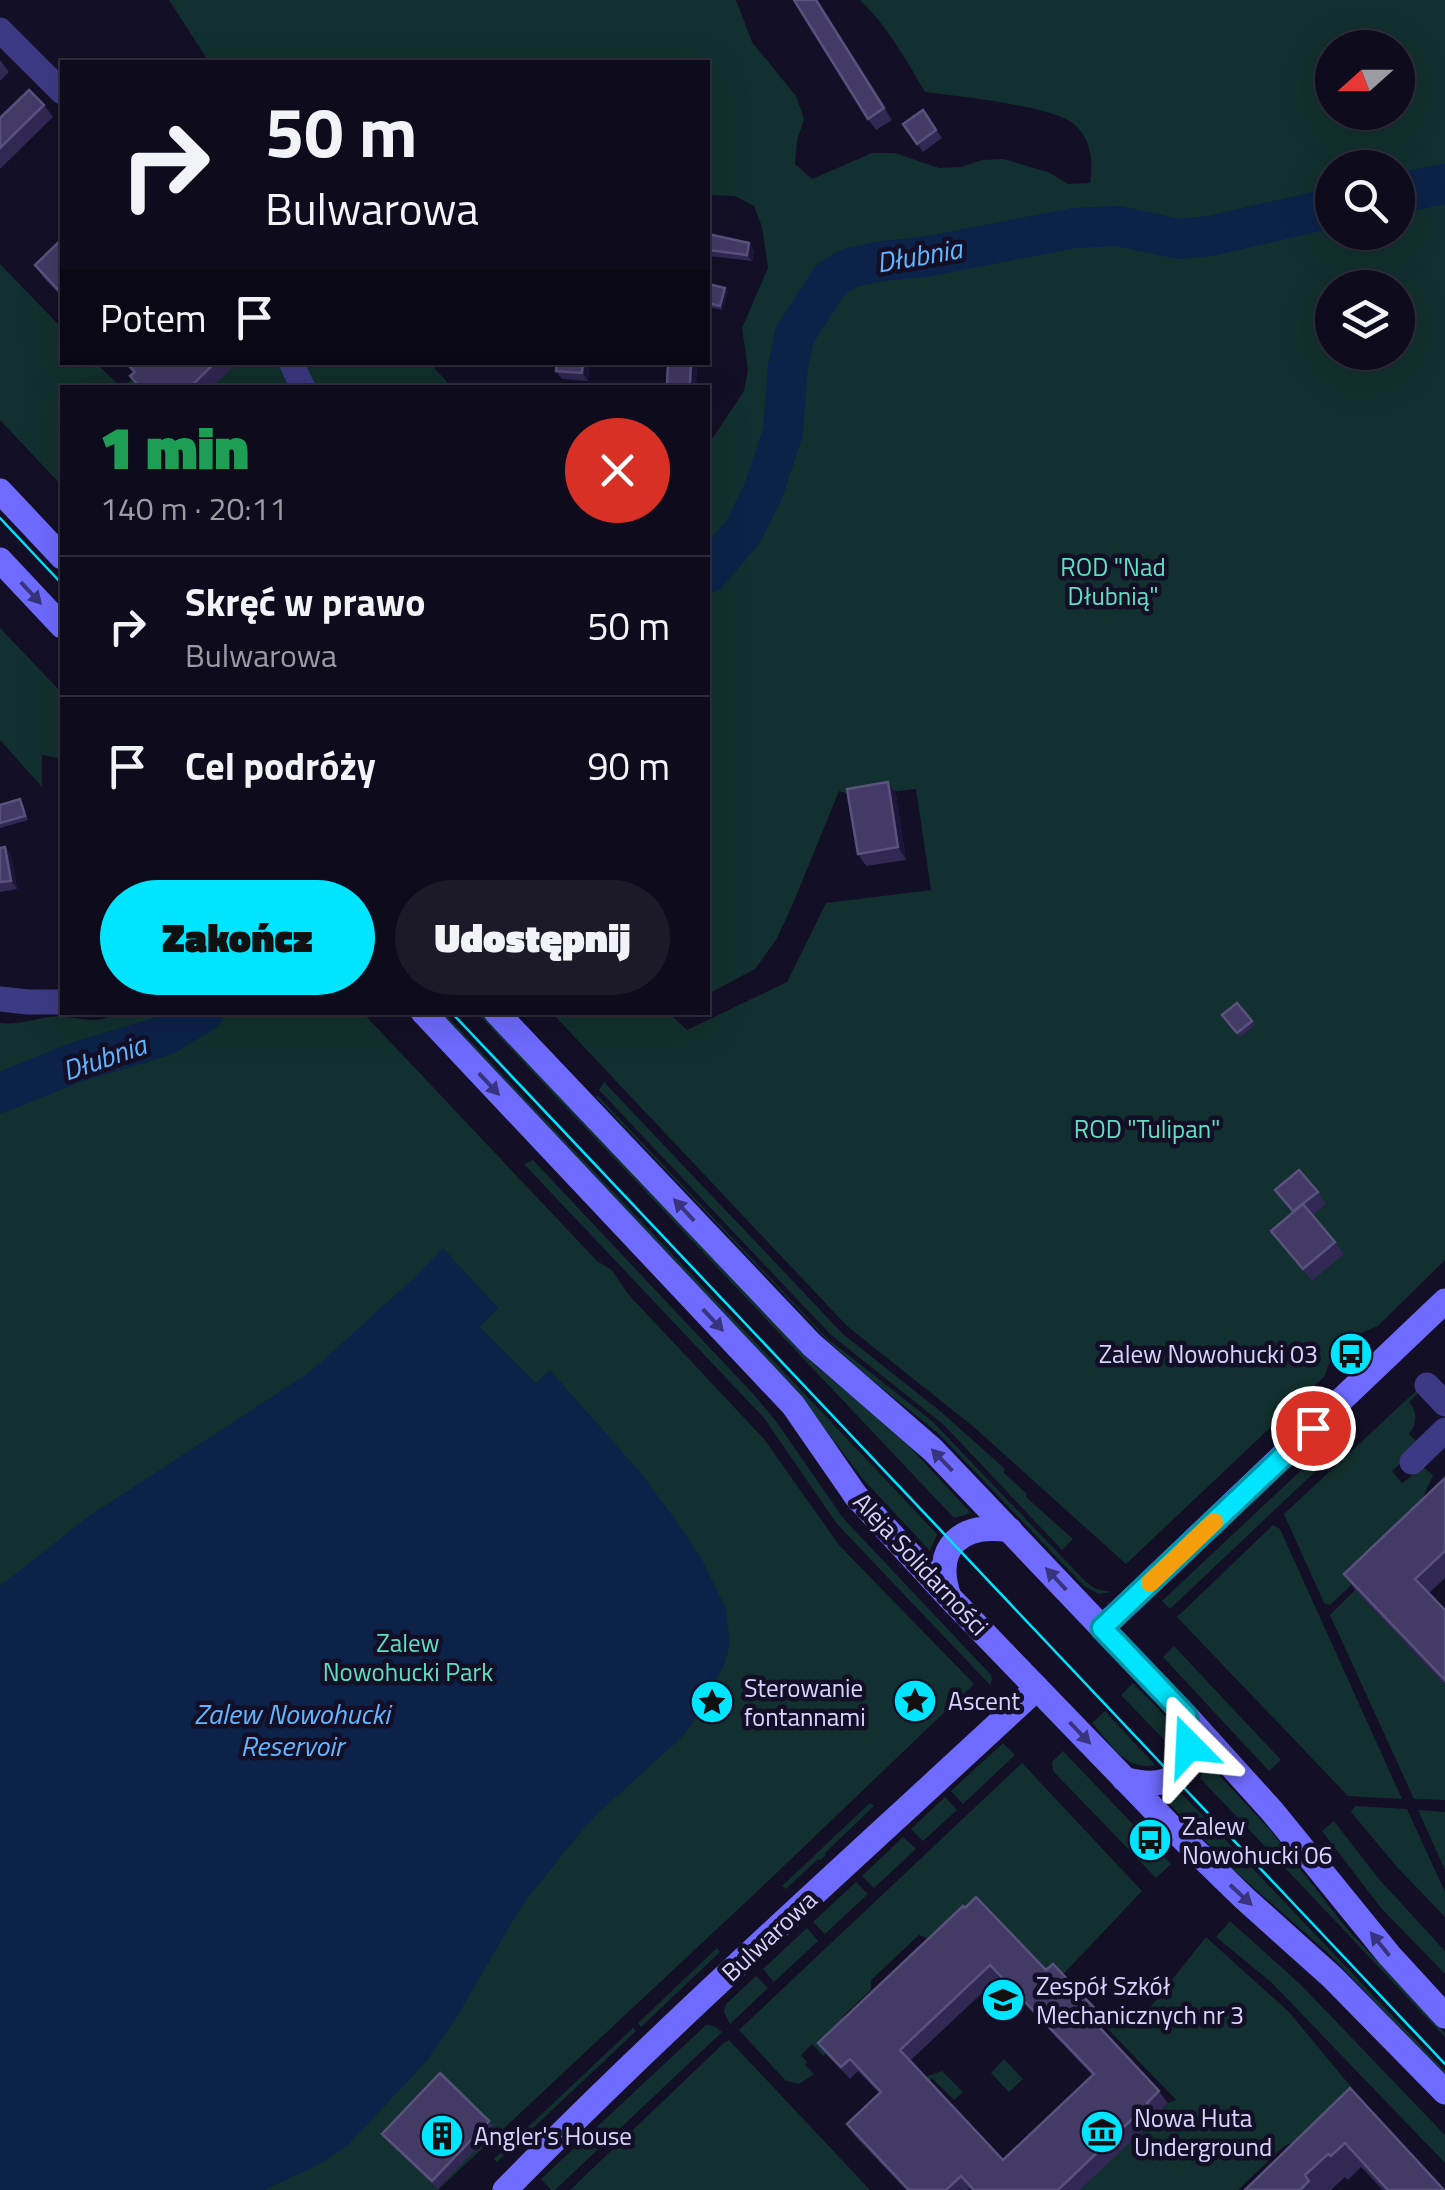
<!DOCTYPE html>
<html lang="pl">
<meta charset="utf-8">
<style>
:root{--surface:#0e0b1c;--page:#1c1929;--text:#f1f3f6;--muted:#9b9ba3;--line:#2e2b3b;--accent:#00e5ff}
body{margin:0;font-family:"Titillium Web",sans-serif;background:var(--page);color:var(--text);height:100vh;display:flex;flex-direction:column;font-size:38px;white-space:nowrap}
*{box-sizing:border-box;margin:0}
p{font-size:32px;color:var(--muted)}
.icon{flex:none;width:55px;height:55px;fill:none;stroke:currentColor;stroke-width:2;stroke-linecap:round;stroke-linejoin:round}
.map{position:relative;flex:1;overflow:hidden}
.sheet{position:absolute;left:60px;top:385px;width:650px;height:630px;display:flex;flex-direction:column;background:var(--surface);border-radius:0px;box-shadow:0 10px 40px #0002,0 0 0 2px var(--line)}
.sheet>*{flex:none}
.banner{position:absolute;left:60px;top:60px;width:650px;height:305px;border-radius:0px;box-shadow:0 10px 40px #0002,0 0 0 2px var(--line);background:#0e0b1c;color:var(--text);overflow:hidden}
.needle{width:65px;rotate:249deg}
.tools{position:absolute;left:1315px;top:30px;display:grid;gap:20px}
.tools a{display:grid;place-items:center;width:100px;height:100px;border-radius:50%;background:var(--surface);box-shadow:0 10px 40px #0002,0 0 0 2px var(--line);font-size:50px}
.pin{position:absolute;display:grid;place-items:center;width:85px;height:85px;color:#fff;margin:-42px;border:5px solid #fff;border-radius:50%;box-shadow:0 2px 10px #0007}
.me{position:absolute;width:110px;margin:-55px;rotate:339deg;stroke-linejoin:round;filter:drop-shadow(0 0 8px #0008)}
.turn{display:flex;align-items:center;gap:35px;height:210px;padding:0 40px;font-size:45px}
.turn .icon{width:130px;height:130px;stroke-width:2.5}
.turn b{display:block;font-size:70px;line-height:85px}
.then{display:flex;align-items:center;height:95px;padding:0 40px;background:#0003;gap:20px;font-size:38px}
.round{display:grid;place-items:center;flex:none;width:105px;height:105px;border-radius:52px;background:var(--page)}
.head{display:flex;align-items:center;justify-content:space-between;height:170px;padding:0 40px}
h1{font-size:60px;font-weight:800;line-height:75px;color:#1e9e55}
.action{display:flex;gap:20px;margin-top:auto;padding:20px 40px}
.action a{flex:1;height:115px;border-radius:60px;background:var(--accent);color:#111;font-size:40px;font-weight:800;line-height:115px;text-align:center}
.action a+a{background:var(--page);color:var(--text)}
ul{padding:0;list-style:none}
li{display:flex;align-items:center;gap:30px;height:140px;padding:0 40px;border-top:2px solid var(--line)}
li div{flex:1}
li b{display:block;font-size:38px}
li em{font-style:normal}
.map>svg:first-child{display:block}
.green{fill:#12302f;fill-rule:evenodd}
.water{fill:#0c2248}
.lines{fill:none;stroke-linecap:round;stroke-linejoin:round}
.river{stroke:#0c2248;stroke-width:40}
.street{stroke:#3d3a85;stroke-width:25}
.secondary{stroke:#6f6bff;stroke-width:25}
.tram{stroke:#00e5ff;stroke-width:2.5}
.wall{fill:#312854;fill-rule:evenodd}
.shaded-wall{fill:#1d163a}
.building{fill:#433a66;stroke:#5a527e;stroke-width:2.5;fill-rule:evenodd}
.oneway{fill:#38347d}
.route-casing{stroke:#0095a6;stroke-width:25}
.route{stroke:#00e5ff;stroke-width:18}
.slow{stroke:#f59e0b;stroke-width:18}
.labels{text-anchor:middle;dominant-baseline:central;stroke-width:9;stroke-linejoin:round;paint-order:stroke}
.park-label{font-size:25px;fill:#5fe0c0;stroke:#130f26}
.poi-label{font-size:25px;fill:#d9d4ff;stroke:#130f26;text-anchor:start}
.street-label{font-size:25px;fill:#d9d4ff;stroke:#130f26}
.water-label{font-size:28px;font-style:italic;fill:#62b6ff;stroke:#130f26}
</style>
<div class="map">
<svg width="1445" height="2190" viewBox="0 0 1445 2190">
<rect width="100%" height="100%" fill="#130f26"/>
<path class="green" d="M169,0H736L752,42L796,96L804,119L797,141L795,164L812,179L872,153H895L939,168L961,167L982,160L1003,159L1048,172L1068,184L1090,183C1093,162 1092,141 1075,125C1055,106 956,96 925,92C905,58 888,27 860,0H1445V1260L1378,1326L1352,1337L1333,1353L1324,1377L1126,1564L975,1428L847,1326L552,1013H669L687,1030L787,982L826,903L931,890L916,789L854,796L839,791L792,906L776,940L755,969L708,994V445L744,391L748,370L742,328L768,268L762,227L754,206L735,196L708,195V62H209ZM1332,48H1398V112H1332ZM1332,168H1398V232H1332ZM1332,288H1398V352H1332Z
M0,264L62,328V362L96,363L121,387L62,388V486L0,420Z
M149,362L430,363L448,383L455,387L123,388Z
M0,628L62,693V759L42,755V787L0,740Z
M117,1012L363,1013L597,1261L612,1270L628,1294L764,1439L839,1545L974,1684L765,1884L438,2190H0V1023C18,1025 31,1020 48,1017C73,1013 94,1029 117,1012Z
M439,1013H444L937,1534L930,1551L862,1478L796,1391Z
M477,1013H482L498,1030L817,1367L901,1437L971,1513L954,1518Z
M604,1082L843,1334L940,1411L1004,1468V1473L1026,1493L1027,1498L1073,1539L1062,1550L944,1425L831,1335L599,1090Z
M597,1095L828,1339L932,1421L1086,1582L1096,1589L1111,1592L1099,1594L1084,1586L939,1434L869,1378L829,1342L596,1097Z
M533,1160L756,1397L778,1424L843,1518L991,1675L992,1679L990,1685L837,1524L764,1418L524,1164Z
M1418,1389L1420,1391L1409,1402C1418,1413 1417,1423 1409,1434L1420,1445L1392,1471L1402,1483L1423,1467L1433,1475L1418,1509L1362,1575L1330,1605L1324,1603L1284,1514Z
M1331,1441L1339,1449L1170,1609L1162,1601L1312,1460L1317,1463L1329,1452L1325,1447Z
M1273,1525L1280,1529L1402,1799L1348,1796L1177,1617Z
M1355,1590L1445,1685V1800L1414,1799L1330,1615Z
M1174,1646L1281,1760L1269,1771L1163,1657Z
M1133,1683C1149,1701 1181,1723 1173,1749L1121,1695Z
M1105,1711L1155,1765C1126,1772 1109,1742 1092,1723Z
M1003,1743L1015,1755L963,1804L951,1791Z
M1063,1751L1171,1864L1156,1878L1053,1771L1052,1762Z
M1207,1762L1270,1830L1347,1929L1445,2033V2037L1200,1778Z
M1022,1763L1142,1891L1055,1983L972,1911L946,1921L927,1938L919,1935L871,1980V1990L844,2015L829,2049L824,2056L812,2044L801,2055L807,2062L805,2065L814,2074L799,2084L786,2081L739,2030Z
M1182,1794L1445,2071V2076L1328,1953L1230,1867L1165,1799Z
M945,1797L957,1810L923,1841L911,1829Z
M870,1803L874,1806L825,1853L826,1855L820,1860L818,1859L786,1889L782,1886Z
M1355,1806L1407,1809L1445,1892V1917L1397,1867L1351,1812Z
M1418,1810L1445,1812V1870Z
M1334,1821L1378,1878L1445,1951V1974L1381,1908L1322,1831Z
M903,1837L916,1849L874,1888L862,1876Z
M856,1882L868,1894L825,1934L813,1922Z
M1230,1921L1301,1985L1445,2135V2163L1271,1982L1216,1937Z
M807,1928L818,1941L774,1982L763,1969Z
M1206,1937L1289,2012L1356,2093L1314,2134L1284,2146L1238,2190H1080L1156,2117L1155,2115L1168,2103L1176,2100L1105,2026L1121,2010L1130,2019L1141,2010H1148Z
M717,1948L720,1952L641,2027L638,2023Z
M756,1976L768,1988L730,2024L724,2012L726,2004Z
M706,2025L714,2026L722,2032L555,2190H551L541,2179Z
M633,2028L636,2031L497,2162L494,2159Z
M729,2040L870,2190H570L724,2043Z
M1004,2059L1023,2079L1009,2092L991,2073Z
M942,2071L963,2092L954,2100L932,2078L929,2081L925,2077Z"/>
<path class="water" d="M443,1248L498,1308L480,1327L536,1383L550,1370L640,1472L678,1523L702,1560L726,1609L730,1644L724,1665L695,1719L683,1736L595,1816L575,1839L530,1895L512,1922L455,2020L425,2063L347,2146L320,2164L264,2190H0V1586L89,1516L310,1372L412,1280Z"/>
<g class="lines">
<path class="river" d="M1398,193L1445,184
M708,573L743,532L763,492L783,432L788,365L795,334L831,279L849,268L882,261L924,257L1074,228L1118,226L1179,239L1210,236L1332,208
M0,1093L71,1064L166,1035L204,1012"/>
<path class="street" d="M0,30L62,92
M291,362L303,388
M0,999L28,1002H62
M1427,1385L1445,1404
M1412,1462L1445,1430"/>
<path class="secondary" d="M0,491L62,557
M0,560L62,626
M423,1012L793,1405L856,1496L949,1597L1171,1827L1244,1898L1332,1977L1445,2092
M496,1012L812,1345L933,1450L1186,1716L1272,1811L1389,1955L1445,2016
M949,1597C932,1547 961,1522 1010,1530
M1102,1628L1445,1301
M1124,1779C1176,1794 1199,1766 1186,1716
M505,2190C676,2016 859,1854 1037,1688"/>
<path class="tram" d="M0,518L62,584
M451,1012L1445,2064"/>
</g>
<path class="wall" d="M817,0L892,120L876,130L868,119Z
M0,60L9,72L0,81Z
M44,105L53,117L0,169V118Z
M923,110L942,138L923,152L903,124Z
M708,234L749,243L754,250L752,261L708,256Z
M62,239V297L43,277L35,265Z
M708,284L725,288L728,292L722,310L708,307Z
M123,362H231L234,366L211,388H138L130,376L133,373Z
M557,362H589L588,381L562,379L556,371Z
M668,362H697L696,388H669L667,384Z
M888,782L896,795L906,860L866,866L858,854Z
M23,804L28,820L0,828V805Z
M5,847L11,855L17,889L0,892V848Z
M1237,1003L1255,1025L1240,1037L1222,1015Z
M1275,1190L1318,1192L1326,1204L1313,1215L1344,1254L1312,1281L1271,1231L1293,1213Z
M1445,1478V1578L1429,1593L1445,1610V1685L1355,1590L1344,1574Z
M963,1906L1097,2011L1105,2023L1100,2028L1159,2091L1168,2103L1156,2115L1157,2117L1080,2190H971L970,2188L968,2190H906L855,2136L847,2124L879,2093L858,2071L850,2079L827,2055L818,2043ZM999,1977L1093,2076L1003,2160L910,2061Z
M1350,2088L1444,2190H1383L1361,2167L1348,2180L1345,2177L1331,2190H1245Z
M489,2121L495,2129L438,2189L388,2142L382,2134Z"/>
<path class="shaded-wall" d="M749,243L754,250L752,261L747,255Z
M725,288L728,292L722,310L720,306Z
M583,362H589L588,381L582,373Z
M691,362H697L696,388H692L690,385Z
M888,782L896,795L906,860L898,847Z
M5,847L11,855L17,889L11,881Z"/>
<path class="building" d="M794,0H816L884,108L868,119Z
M29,90L44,105L0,148V118Z
M923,110L936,130L917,144L903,124Z
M708,234L749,243L747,255L708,250Z
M62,239V294L35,265Z
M708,284L725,288L720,306L708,303Z
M126,362H216L189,388H141L130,376L135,372Z
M557,362H583L582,373L556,371Z
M668,362H691L690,385L667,384Z
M888,782L898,847L858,854L847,789Z
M20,799L25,816L0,823V805Z
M5,847L11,881L0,882V848Z
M1237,1003L1252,1021L1237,1033L1222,1015Z
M1299,1170L1318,1192L1293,1211L1275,1190Z
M1303,1204L1335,1242L1303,1269L1271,1231Z
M1445,1478V1551L1415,1579L1445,1610V1680L1344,1574Z
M976,1897L1046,1970L1053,1964L1097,2011L1090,2017L1159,2091L1147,2103L1148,2104L1058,2190H974L961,2176L946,2190H909L847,2124L881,2092L850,2059L841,2067L818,2043L963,1906L965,1908ZM990,1965L1094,2074L1003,2160L900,2050Z
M440,2073L489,2121L432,2181L382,2134Z
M1350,2088L1444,2190H1388L1345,2143L1331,2156L1328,2154L1305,2175L1309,2181L1300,2190H1245Z"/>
<defs><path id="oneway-solid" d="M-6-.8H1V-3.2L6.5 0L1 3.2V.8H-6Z" transform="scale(2.5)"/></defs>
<g class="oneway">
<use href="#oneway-solid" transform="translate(31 593) rotate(47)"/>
<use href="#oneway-solid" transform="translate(489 1084) rotate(47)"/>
<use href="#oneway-solid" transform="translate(684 1210) rotate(-133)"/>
<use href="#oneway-solid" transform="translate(713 1320) rotate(47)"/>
<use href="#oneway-solid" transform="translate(942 1460) rotate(-134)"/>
<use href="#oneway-solid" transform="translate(1056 1579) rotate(-133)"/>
<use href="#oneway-solid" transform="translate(1080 1733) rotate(46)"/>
<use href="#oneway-solid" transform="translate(1241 1895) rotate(43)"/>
<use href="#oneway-solid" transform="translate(1380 1944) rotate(-129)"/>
</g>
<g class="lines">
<g class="route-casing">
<path id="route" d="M1189,1746L1190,1736L1186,1716L1102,1628L1313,1428"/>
</g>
<use href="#route" class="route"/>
<path class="slow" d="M1150,1583L1214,1522"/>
</g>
<defs>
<g id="bus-disc" transform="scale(2.25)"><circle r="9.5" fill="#00e5ff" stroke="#130f26"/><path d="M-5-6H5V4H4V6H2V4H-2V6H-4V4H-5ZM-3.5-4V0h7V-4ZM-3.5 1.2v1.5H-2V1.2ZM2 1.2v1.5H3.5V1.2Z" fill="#111"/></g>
<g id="sight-disc" transform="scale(2.25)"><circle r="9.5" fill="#00e5ff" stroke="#130f26"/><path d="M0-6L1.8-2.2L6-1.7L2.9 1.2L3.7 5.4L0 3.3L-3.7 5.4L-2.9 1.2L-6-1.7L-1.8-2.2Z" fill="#111"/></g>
<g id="school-disc" transform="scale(2.25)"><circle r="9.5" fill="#00e5ff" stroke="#130f26"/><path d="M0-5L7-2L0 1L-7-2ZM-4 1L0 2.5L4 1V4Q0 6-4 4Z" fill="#111"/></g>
<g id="museum-disc" transform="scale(2.25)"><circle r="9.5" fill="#00e5ff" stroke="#130f26"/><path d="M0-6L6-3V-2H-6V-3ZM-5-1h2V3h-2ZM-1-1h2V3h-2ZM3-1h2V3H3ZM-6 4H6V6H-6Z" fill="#111"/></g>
<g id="building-disc" transform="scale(2.25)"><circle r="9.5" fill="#00e5ff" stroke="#130f26"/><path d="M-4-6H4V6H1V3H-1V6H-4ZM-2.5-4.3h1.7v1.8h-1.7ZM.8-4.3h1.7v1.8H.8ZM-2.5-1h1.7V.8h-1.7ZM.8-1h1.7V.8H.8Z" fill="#111"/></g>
</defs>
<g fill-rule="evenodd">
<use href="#bus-disc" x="1351" y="1354"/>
<use href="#sight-disc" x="915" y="1701"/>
<use href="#sight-disc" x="712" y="1702"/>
<use href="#bus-disc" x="1150" y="1840"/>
<use href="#school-disc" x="1003" y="2000"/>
<use href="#museum-disc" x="1102" y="2132"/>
<use href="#building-disc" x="442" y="2136"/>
</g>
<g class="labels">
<g class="park-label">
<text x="1113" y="567">ROD "Nad<tspan x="1113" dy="29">Dłubnią"</tspan></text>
<text x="1147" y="1129">ROD "Tulipan"</text>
<text x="408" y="1643">Zalew<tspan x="408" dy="29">Nowohucki Park</tspan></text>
</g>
<g class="poi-label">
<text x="1318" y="1354" text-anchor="end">Zalew Nowohucki 03</text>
<text x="744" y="1688">Sterowanie<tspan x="744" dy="29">fontannami</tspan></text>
<text x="948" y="1701">Ascent</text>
<text x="1182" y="1826">Zalew<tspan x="1182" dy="29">Nowohucki 06</tspan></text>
<text x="1036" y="1986">Zespół Szkół<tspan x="1036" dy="29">Mechanicznych nr 3</tspan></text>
<text x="1134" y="2118">Nowa Huta<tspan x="1134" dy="29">Underground</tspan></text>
<text x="474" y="2136">Angler's House</text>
</g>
<g class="street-label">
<text transform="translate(921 1564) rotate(47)">Aleja Solidarności</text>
<text transform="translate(769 1936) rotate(-43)">Bulwarowa</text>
</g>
<g class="water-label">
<text transform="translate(919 255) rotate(-10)">Dłubnia</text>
<text transform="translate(104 1057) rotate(-19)">Dłubnia</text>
<text x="292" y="1713">Zalew Nowohucki<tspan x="292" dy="32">Reservoir</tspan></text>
</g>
</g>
</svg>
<div class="tools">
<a><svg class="needle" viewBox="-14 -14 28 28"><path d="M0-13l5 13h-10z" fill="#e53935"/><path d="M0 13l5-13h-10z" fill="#9b9ba3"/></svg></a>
<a><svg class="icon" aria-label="search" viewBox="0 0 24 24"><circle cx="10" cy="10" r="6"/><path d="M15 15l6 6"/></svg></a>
<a><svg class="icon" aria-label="layers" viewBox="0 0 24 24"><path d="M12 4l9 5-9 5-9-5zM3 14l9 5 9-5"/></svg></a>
</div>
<div class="pin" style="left:1313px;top:1428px;background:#d93025"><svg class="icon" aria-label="arrive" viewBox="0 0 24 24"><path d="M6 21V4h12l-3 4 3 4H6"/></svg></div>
<svg class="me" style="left:1189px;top:1746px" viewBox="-20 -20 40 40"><path d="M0-17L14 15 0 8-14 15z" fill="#00e5ff" stroke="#fff" stroke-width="4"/></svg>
<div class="banner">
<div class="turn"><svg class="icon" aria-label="right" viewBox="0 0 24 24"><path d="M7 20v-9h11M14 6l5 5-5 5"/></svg><div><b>50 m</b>Bulwarowa</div></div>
<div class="then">Potem<svg class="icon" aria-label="arrive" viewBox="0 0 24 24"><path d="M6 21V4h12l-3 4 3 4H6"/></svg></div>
</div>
<section class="sheet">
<div class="head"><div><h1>1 min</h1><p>140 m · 20:11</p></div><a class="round" style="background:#d93025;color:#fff"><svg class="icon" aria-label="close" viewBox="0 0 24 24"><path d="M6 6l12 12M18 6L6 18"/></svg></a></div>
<ul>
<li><svg class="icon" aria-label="right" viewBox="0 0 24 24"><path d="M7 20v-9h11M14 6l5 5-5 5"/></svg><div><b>Skręć w prawo</b><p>Bulwarowa</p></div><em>50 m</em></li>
<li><svg class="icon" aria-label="arrive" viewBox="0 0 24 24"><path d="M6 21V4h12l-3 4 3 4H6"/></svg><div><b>Cel podróży</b></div><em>90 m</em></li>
</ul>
<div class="action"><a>Zakończ</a><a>Udostępnij</a></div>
</section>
</div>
